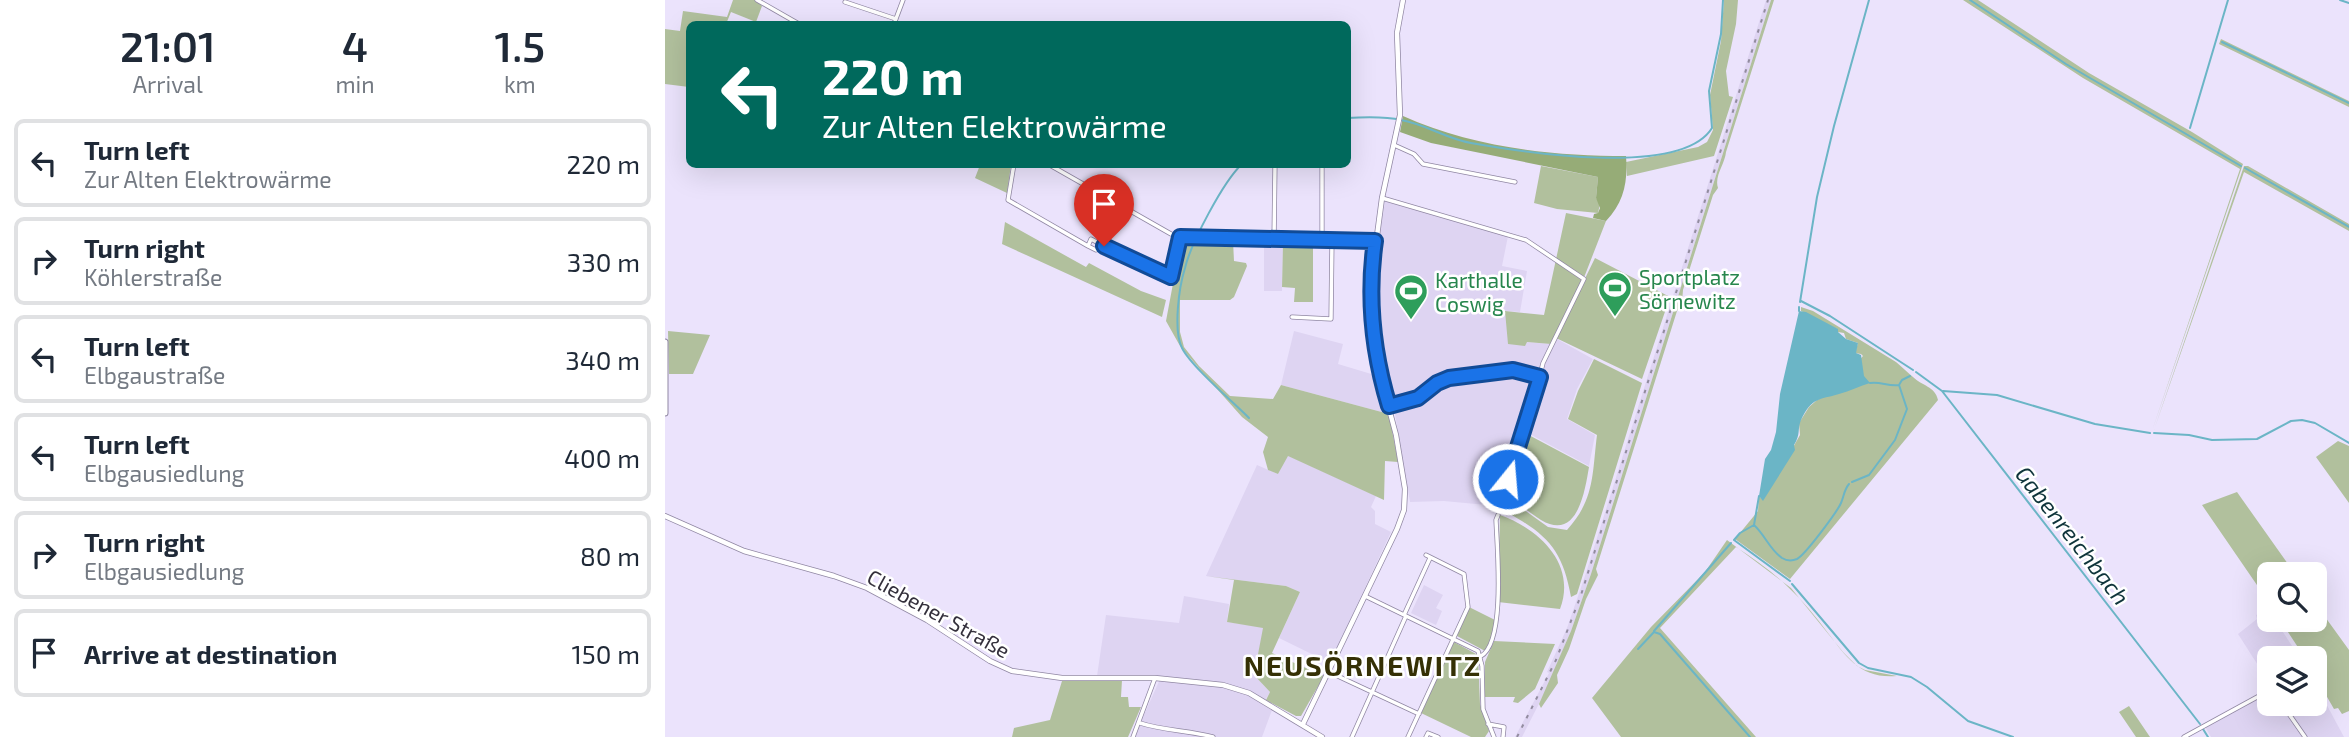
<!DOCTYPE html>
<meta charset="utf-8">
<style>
:root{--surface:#fff;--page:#f6f6f7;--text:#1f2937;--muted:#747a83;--line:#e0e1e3}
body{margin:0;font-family:"Exo 2",sans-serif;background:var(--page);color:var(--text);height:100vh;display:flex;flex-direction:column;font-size:26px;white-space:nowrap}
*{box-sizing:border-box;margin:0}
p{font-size:23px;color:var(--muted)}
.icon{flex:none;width:38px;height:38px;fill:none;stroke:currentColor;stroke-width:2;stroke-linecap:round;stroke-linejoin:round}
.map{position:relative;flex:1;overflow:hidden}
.sheet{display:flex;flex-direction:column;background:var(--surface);width:665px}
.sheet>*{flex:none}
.banner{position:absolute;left:21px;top:21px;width:665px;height:147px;border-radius:10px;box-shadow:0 7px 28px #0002;background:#00695c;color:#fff;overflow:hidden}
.tools{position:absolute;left:1592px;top:562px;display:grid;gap:14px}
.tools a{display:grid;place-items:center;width:70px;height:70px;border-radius:10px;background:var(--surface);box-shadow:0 7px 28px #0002;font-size:35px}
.pin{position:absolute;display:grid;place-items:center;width:60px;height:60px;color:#fff;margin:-72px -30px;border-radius:50% 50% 50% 0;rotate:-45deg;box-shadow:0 0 7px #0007}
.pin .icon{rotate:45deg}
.me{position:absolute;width:77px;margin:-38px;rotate:17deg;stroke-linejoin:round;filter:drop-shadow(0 0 5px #0008)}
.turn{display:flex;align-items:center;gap:24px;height:147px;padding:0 21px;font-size:32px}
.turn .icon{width:91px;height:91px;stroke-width:2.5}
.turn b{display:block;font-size:49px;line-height:60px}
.eta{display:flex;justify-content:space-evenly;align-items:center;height:119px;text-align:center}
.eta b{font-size:42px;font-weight:600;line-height:49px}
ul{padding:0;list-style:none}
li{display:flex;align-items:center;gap:21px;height:88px;margin:0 14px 10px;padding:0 7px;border:4px solid var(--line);border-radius:10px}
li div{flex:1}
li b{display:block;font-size:26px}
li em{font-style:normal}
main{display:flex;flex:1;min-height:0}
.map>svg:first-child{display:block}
.built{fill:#ded4f2}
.green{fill:#b1c09d}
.forest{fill:#96ac77}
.water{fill:#6bb5c6}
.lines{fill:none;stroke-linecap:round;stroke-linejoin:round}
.stream{stroke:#6bb5c6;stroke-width:2}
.minor-casing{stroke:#9087a3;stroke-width:5}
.tertiary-casing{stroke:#9087a3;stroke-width:6}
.secondary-casing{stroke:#9087a3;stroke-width:7}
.minor{stroke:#fff;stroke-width:3.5}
.tertiary{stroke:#fff;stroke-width:4.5}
.secondary{stroke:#fff;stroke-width:5}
.rail{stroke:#928c9f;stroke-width:2;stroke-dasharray:3.5 7;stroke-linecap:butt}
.route-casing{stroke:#114b97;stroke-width:18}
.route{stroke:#1a73e8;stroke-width:12}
.labels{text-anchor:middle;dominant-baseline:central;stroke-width:5;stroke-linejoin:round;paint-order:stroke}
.leisure-label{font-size:21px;fill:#27864d;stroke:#fff;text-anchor:start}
.street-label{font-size:21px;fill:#34303c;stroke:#fff}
.water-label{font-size:23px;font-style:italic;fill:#0f343b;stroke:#fff}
.district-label{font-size:28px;font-weight:bold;letter-spacing:2px;fill:#353005;stroke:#fff}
</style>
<main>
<section class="sheet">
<div class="eta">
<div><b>21:01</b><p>Arrival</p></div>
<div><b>4</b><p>min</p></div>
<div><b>1.5</b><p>km</p></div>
</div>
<ul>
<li><svg class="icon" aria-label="left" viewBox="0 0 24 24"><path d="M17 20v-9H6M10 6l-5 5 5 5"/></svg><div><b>Turn left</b><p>Zur Alten Elektrowärme</p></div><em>220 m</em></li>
<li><svg class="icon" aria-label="right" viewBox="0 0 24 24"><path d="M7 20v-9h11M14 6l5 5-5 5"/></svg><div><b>Turn right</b><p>Köhlerstraße</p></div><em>330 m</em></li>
<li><svg class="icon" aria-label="left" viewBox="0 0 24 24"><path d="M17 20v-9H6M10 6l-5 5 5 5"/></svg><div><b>Turn left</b><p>Elbgaustraße</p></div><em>340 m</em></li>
<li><svg class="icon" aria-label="left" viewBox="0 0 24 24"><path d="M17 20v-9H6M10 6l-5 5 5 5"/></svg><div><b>Turn left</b><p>Elbgausiedlung</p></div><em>400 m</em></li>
<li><svg class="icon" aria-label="right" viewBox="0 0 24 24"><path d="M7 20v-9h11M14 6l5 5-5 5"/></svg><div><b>Turn right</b><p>Elbgausiedlung</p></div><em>80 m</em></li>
<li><svg class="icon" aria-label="arrive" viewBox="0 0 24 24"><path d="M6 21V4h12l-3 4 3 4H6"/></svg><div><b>Arrive at destination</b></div><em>150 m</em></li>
</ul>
</section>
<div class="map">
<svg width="1684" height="737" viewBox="0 0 1684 737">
<rect width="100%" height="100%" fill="#ebe3fc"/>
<path class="built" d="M1101,0H1106L926,574L906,631L882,688L857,737H850L884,673L882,672L902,628L921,573Z
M720,201L843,236L837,266L862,271L855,312L840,311L861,342L886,344L843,468L832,506L779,501L745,502L730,414L715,362L712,327L710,267Z
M599,243H618L617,291H599Z
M629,331L678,344L673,364L713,376L724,414L616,385Z
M892,339L928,359L912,389L902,419L930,435L924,466L861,432L878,379L879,366Z
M622,455L711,496L706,507L710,511V524L726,532L665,663L614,638L635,592L621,586L541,576L592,465L613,474Z
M759,585L778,595L771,608L777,611L771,625L746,613Z
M519,596L564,604L562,622L599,627L589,675L605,692L598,704L607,710L597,737H469L496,677L432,676L441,615L514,623Z
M1603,608L1605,620H1610L1635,658H1605V684L1573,634L1592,619L1591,615Z
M1650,683L1679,737H1546L1539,725L1605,690V704H1650Z"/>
<path class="green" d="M68,0H91L97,6L91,22L66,12L61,24H24V87L0,84V29L15,31L18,11L62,17Z
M1059,0H1073L1071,24L1061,71L1064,96L1068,97L1049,156L962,176L961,162L1033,147L1042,142L1048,130L1045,95L1056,41Z
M1106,0H1109L1061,152C1060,164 1049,176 1053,188L1048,195L1018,290L1017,302L1012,311L931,569L933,575L921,599L904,649L892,675L893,683L876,708L874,704L906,631L926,574Z
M1298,0H1313L1424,73L1527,132L1578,164L1487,431L1575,169L1418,78Z
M1556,39L1684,101V107L1554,44Z
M315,165H346L342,193L310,178Z
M876,166L933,177L931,198L935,204L933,213L892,209L869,203Z
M1579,166H1583L1684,224V231L1579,172L1489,430Z
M901,213L941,221L920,275L886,344L862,342L860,346L843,344L840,311L879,315Z
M340,222L421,267L424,263L476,291L501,300L497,317L337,244Z
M516,241H568L569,261L581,263L582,266L569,297L565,300H515V332L519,347L534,366L565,396L608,399L616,385L724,414L733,462L720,461L719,500L623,456L613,474L603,470L598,452L603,437L577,417L544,380L515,346L501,321Z
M618,243H648V302H629L630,288L617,287Z
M930,258L1005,297L977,379L891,338Z
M1136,307L1148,311L1231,362C1237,367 1242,372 1248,377C1257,386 1270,386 1273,400L1125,579L1070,539L1093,511L1094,496L1098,500L1135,435L1134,423L1144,407L1152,400L1163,395L1198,356L1196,354L1190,353L1193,343L1181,339L1179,333L1173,332L1172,329L1136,311Z
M3,331L45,335L28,374H4Z
M929,359L977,383L912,594L906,597C898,552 884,536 845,514L848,502L883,527L902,530C930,499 927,474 932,435L903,419L913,391Z
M860,433L924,467C920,490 913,542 876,520C863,512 854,502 839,498L841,489L849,491L851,483L846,472Z
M1673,441L1684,446V503L1651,457Z
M1572,492L1630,574H1605V604L1537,505Z
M835,515C874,529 912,564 895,609L833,602Z
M1062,540L1126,588L1178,652L1192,666L1200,670L1232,676C1196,679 1182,658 1163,633C1151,617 1138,601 1123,587C1108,572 1089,559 1071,547L995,628L1091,737H956L927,698L986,627L1040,572Z
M541,576L621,586L635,592L607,653L659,676L636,716H631L601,700L605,692L589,675L598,628L562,622L569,580Z
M1650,603L1684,650V711L1677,714L1673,708L1669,709L1650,676V658H1640L1615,620H1650Z
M804,607L830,620L825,642L820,651L792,636Z
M829,641L890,644L870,689L853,703L848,702L850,697H819L820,662Z
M789,642L813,655L815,704L824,731L820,737H806L756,713Z
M457,680L456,697H463L464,707H476L463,737H347L349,728L385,720L397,681Z
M1464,706L1485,737H1471L1454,712Z"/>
<path class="forest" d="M738,116C807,147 886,156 961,156C963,182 959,202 941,221L928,218L929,214L933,213L935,208L931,198L933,177L766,143L735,132Z"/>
<path class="water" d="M1134,311L1141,312L1173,329V332L1181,339L1193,343L1191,353L1196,355L1199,376L1205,383C1195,386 1185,391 1174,394C1154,400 1147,397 1136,420C1132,430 1136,434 1129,445L1130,450L1098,501L1094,496L1100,459L1106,450L1111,432L1115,394Z"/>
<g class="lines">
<path class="stream" d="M1305,0L1401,64L1576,166
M1675,0L1684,3
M1557,42L1684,103
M682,118C699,117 719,116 736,120C760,124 782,139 806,143C857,152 1016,178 1047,128L1044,91L1056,34L1058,0
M1525,128L1563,0
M577,164C558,182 526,243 520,268C514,287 508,330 517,348C526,366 568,402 584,418
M1580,168L1684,227
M1136,301L1165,316L1248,370
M1135,302L1152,197L1169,126L1204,0
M1134,311V307
M1251,372L1277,391L1535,724
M1205,383C1215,381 1224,387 1234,385L1237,380L1245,376
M1278,391L1332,395L1430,424L1485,433
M1489,433L1524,435L1547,440L1592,439L1626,421L1637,420L1650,423L1684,443
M1187,482L1204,475L1230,440L1242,409L1234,385
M1094,496L1089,525L1075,533L1069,540L1125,581
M1089,525C1100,535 1105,550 1117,558C1122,561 1127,561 1132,559C1140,555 1172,512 1176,503C1179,496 1179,490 1184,484
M1127,584L1194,663L1203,668L1246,677L1262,687L1303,721L1348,737
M989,631L1066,543
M973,649L989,632L995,634L1085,737
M1538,729L1543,737"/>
<g class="minor-casing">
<path id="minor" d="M92,0L134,24
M180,2L231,19
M229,24L238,0
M729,145L749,154L758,164L850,182
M349,164L343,200L423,246L426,239L467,261L506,277L515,237
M383,164L506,234L521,239L710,241
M717,198L861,240L919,279L878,363L869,399L843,474L844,483
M609,240L610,164
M657,240V164
M423,246L431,250L434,244
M627,317L666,319L667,240
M724,406L753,398L772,383L784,378L848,370L875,377
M700,596L813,651L817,666L818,709L829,737
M739,615L765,558
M816,656C841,642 832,547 831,520L833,515
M664,672L754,714
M1617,704L1640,737
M475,723C499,731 524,730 548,737
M823,724L839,727L838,737
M468,737L490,678
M687,737L741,616
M743,737L803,607L799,574L761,555
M761,737L763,733L773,737
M1519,737L1605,690"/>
</g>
<g class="tertiary-casing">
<path id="tertiary" d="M0,516L79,551L169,576L202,588L262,620L325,661L347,671L397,678H490L558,685L584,693L657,737
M638,724L732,529L739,510L740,489L731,435L711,360L706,281L717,198L735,115L732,33L738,0"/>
</g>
<g class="secondary-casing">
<path id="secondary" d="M0,342V413"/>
</g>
<use href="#minor" class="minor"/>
<use href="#tertiary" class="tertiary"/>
<use href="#secondary" class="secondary"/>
<path class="rail" d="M852,737L891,660L916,595L1103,0"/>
</g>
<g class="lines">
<g class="route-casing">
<path id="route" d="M439,246L506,277L515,237L710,241C702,296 708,353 724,406L753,398L772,383L784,378L848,370L875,377L843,479"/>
</g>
<use href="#route" class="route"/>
</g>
<defs>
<g id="stadium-pin" transform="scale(1.75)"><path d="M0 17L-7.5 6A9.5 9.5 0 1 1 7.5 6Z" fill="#2e9e5b" stroke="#fff"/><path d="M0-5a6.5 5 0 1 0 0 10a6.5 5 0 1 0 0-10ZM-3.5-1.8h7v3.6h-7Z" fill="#fff"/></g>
</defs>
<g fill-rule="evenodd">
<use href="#stadium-pin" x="950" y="288"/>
<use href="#stadium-pin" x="746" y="291"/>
</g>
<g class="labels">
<g class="leisure-label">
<text x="974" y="276">Sportplatz<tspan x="974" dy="24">Sörnewitz</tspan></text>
<text x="770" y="279">Karthalle<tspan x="770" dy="24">Coswig</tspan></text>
</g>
<g class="street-label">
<text transform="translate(274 613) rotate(29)">Cliebener Straße</text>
</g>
<g class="water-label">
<text transform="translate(1408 535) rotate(52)">Gabenreichbach</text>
</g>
<g class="district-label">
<text x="698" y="665">NEUSÖRNEWITZ</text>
</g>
</g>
</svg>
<div class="tools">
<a><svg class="icon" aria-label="search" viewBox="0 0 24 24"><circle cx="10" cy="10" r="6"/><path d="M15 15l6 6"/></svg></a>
<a><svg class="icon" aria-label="layers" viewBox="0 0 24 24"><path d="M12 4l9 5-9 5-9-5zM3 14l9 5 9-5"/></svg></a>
</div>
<div class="pin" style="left:439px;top:246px;background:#d93025"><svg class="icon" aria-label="arrive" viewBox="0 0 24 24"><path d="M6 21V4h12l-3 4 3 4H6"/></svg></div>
<svg class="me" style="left:843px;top:479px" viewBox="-20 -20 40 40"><circle r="17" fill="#1a73e8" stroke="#fff" stroke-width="3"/><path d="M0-11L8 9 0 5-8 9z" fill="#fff"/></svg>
<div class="banner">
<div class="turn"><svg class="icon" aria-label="left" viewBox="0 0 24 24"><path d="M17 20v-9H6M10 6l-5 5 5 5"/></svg><div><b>220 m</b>Zur Alten Elektrowärme</div></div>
</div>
</div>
</main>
